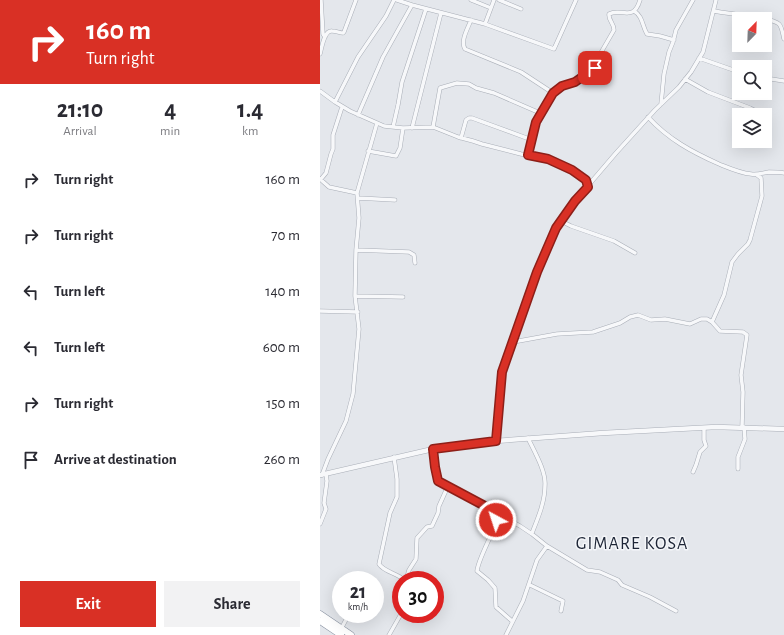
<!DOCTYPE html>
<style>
:root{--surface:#fff;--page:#f2f2f3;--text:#2b2b33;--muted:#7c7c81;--accent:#d93025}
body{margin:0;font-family:"Alegreya Sans",sans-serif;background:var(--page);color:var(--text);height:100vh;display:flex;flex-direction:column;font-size:15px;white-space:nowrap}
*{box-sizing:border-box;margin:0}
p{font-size:13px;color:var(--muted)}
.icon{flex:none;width:22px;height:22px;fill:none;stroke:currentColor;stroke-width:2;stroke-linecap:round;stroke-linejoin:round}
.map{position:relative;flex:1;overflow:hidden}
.drawer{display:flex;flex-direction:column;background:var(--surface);width:320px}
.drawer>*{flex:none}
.hud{background:#d93025;color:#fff;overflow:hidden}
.needle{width:26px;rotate:23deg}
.fabs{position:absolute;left:412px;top:12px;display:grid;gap:8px}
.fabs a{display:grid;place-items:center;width:40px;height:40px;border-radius:0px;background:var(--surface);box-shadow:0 4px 16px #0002;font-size:20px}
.speed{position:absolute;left:12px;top:571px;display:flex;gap:8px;font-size:20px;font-weight:700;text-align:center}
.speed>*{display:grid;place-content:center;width:52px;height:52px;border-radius:50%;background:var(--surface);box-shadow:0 4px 16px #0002;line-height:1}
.speed small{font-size:10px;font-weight:400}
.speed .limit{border:6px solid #d22;background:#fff;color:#111}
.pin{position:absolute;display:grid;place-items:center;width:34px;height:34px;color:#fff;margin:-17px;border-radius:8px;box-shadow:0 2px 6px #0006}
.me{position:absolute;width:44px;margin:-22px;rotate:320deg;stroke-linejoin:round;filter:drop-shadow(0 0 3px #0008)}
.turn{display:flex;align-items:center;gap:14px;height:84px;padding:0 20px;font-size:18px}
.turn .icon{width:52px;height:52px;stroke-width:2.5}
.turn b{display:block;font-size:28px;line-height:34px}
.eta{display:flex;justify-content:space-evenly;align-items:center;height:68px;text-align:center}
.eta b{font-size:24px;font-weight:700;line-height:28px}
.action{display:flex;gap:8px;margin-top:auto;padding:8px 20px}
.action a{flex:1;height:46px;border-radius:0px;background:var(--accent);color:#fff;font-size:16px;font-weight:700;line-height:46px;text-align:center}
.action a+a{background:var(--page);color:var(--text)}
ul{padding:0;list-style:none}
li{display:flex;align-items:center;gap:12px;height:56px;padding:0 20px}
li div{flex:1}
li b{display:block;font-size:15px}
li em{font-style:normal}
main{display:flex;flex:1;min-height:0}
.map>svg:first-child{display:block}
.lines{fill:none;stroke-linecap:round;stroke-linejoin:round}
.minor-casing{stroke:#a9aeb7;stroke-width:4.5}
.tertiary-casing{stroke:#a9aeb7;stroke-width:5.5}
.trunk-casing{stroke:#8b94a3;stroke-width:7}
.minor{stroke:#f7f8fa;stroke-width:3.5}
.tertiary{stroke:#f7f8fa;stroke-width:4.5}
.trunk{stroke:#fff;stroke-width:6}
.route-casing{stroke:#8d1f18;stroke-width:10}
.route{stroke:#d93025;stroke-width:7}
.labels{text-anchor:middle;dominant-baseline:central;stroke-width:3;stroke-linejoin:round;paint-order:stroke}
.quarter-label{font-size:18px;letter-spacing:1px;fill:#1d2536;stroke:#f4f6f9}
</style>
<main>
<section class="drawer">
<div class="hud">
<div class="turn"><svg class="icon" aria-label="right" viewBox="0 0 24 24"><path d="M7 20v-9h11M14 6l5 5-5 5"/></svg><div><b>160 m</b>Turn right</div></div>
</div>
<div class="eta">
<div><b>21:10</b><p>Arrival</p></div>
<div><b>4</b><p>min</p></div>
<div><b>1.4</b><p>km</p></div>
</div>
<ul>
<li><svg class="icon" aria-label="right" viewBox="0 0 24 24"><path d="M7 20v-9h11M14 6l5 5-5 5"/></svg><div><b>Turn right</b></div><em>160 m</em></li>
<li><svg class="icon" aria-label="right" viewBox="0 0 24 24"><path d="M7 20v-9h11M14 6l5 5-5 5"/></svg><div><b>Turn right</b></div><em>70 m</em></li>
<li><svg class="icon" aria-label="left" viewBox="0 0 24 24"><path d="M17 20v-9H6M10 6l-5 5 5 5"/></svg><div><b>Turn left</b></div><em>140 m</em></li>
<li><svg class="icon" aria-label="left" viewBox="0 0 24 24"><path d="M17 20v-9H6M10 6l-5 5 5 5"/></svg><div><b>Turn left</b></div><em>600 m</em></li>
<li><svg class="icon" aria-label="right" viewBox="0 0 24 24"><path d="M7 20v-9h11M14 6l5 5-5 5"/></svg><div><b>Turn right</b></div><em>150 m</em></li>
<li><svg class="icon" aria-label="arrive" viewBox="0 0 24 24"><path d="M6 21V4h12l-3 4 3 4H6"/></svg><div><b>Arrive at destination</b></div><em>260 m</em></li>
</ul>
<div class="action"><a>Exit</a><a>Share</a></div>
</section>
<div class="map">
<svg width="464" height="635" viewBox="0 0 464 635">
<rect width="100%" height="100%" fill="#e4e7ec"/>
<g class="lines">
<g class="minor-casing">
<path id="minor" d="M1,0L3,34L5,37
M151,0L171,8
M179,0L201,9
M92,5L165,24L234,49L256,0
M314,11C323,16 322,26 327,34L340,36L354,40
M394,11C407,14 452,17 459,24C462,27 463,35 464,39
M151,20C148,28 140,41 145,49L201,72L233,93
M165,24L174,0
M0,54C2,47 4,30 12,31C16,31 20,33 23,33L24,32L36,0
M379,58L419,72
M445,78L464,81
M365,79L388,92L430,108L438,112
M0,91L15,102L30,111L64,126L83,128L113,127L138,137L153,141L162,144L201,154L228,159L257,173L267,180L268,187
M15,102L38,57L66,16L74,0
M341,104L344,74L349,52L353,42L356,30L373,0
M38,115L63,57L92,5L77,0
M328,117C348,139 372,152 399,164C409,168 420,173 431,174C438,175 442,173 449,172C454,172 459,172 464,173
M73,127L78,105L82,82L106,9
M113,127L120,88L137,83L149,84L156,88L174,93L220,113
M92,128L121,13
M141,138L146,120L149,118H152L212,140
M48,151L76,156L80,148L83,128
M208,155L216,121L233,93L242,86L255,82L274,68L279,56L294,30C294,23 288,20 289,14C301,7 313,23 320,0
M0,179L9,187L37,193L57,123
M1,179L6,173L11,154L13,149V135L22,107
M38,198L75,200
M241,221L251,226L294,241L315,253
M36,250L89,252L94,255L95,263
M35,296L83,297
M0,311L38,312
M392,322L404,295L412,262L418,254L428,244L430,240L442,196L441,178L437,175
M193,342L237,334L273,332L300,323L310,317L318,315L331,320L345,319L370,324L381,319H387L392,322L400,331L423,332L427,335L421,375L423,392L422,427
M208,438C214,451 226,471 225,485C225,502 218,518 212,533
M175,441L182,373L217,273L231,237L255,201L296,153L335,110L359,87L371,72L383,52L396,0
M113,449L115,467L119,482L200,526L212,534L227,546L267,570L280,572L298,580L302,585L330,597L356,611
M74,457L77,479V497L70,513L59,564C64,572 77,573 84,580
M418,469V457L425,439L424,427
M373,472L376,465L380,452L386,446L384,440V428
M2,475L8,459L26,421L33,394L39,329L35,296L36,250L39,218L37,193
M177,514C178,527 159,555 157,571L168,580L175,588L176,607L192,621
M0,524L6,509L4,503L7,481L6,474
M86,580L89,570L96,559L97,538L107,527L112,526L118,513L119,506L128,486
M210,585L243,601L241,611
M21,629L29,614
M69,635L81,614
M186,635L203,601L217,560L227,546"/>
</g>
<g class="tertiary-casing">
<path id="tertiary" d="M0,475L113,449L175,441L283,433L396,427L464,429"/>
</g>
<g class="trunk-casing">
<path id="trunk" d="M0,614L31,635
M0,621L21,635"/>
</g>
<use href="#minor" class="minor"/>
<use href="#tertiary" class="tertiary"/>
<use href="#trunk" class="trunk"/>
</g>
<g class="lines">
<g class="route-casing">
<path id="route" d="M176,520L177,514L163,505L118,481L115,467L113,449L176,441L182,372L217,272L236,228L255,201L268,187L266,180L252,170L228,159L208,155L216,122L233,93L242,86L255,82L275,68"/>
</g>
<use href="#route" class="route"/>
</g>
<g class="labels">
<g class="quarter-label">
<text x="312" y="544">GIMARE KOSA</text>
</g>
</g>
</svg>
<div class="fabs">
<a><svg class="needle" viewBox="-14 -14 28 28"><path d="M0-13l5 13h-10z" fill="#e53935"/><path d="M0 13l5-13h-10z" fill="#7c7c81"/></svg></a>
<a><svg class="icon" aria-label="search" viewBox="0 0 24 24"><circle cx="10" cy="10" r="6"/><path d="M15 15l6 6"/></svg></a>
<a><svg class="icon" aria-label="layers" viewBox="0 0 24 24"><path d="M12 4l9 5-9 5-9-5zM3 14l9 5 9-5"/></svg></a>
</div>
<div class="speed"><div>21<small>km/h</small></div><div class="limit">30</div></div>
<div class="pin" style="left:275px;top:68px;background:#d93025"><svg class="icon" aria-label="arrive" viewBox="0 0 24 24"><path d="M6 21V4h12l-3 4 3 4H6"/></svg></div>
<svg class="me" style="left:176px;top:520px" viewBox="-20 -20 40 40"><circle r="17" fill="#d93025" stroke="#fff" stroke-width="3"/><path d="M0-11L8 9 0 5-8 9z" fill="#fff"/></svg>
</div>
</main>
